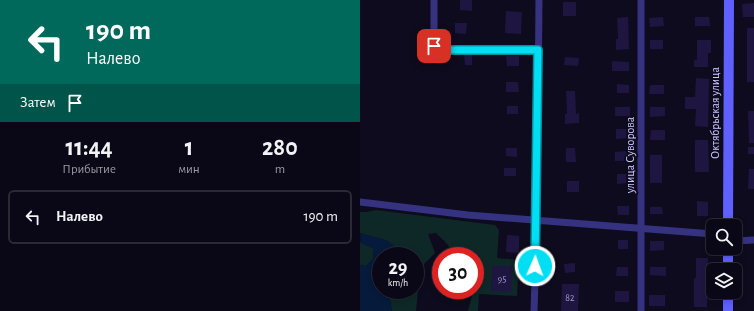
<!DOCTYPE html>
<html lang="ru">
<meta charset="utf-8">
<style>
:root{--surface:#0a0816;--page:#181623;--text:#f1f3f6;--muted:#999aa1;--line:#2a2935}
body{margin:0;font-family:"Alegreya Sans",sans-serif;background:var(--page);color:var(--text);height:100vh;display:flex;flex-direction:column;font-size:15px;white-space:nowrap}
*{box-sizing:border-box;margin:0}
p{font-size:13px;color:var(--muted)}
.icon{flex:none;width:22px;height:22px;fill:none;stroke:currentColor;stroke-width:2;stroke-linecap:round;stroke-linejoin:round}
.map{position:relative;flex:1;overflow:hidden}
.sheet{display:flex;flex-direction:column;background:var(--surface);width:360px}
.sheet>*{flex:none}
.guide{background:#00695c;color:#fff;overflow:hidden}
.tools{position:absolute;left:346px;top:219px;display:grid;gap:8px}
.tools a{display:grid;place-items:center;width:36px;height:36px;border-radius:6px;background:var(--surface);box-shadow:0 2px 6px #0003,0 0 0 1px var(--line);font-size:20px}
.speed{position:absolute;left:12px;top:247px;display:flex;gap:8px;font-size:20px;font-weight:700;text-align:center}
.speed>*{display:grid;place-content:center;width:52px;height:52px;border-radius:50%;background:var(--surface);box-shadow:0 2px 6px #0003,0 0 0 1px var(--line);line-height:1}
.speed small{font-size:10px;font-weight:400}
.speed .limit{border:6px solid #d22;background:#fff;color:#111}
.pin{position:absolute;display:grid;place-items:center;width:34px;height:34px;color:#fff;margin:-17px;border-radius:8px;box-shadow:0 2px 6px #0006}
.me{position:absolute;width:44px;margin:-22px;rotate:2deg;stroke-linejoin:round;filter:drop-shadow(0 0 3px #0008)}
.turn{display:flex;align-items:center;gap:14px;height:84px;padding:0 20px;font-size:18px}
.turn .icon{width:52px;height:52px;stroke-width:2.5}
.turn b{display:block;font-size:28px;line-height:34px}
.then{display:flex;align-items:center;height:38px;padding:0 20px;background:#0003;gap:8px;font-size:15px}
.eta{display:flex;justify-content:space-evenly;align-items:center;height:68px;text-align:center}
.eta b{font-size:24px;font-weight:600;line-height:28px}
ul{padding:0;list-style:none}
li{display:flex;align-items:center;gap:12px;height:54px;margin:0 8px 6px;padding:0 12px;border:2px solid var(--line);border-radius:6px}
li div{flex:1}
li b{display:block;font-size:15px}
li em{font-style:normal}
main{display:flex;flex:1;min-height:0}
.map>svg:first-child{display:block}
.green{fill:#0e2827}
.water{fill:#061a3c}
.building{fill:#1e1640}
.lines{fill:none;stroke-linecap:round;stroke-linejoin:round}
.lane{stroke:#353380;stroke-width:3.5}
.street{stroke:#353380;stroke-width:7}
.secondary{stroke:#605fff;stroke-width:10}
.route-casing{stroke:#00909e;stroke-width:10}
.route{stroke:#00def3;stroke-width:7}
.labels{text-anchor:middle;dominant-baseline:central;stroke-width:4;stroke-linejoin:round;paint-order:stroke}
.number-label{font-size:10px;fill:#a19ccf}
.street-label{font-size:12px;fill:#cdc8ff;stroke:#0e0b1e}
</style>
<main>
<section class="sheet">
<div class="guide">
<div class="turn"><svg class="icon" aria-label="left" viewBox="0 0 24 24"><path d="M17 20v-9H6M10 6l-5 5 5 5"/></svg><div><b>190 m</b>Налево</div></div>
<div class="then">Затем<svg class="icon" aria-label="arrive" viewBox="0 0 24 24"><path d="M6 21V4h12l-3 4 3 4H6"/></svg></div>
</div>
<div class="eta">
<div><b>11:44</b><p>Прибытие</p></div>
<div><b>1</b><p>мин</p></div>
<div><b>280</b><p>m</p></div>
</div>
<ul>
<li><svg class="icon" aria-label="left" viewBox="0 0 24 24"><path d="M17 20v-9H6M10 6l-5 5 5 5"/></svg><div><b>Налево</b></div><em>190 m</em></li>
</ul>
</section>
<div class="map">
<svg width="394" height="311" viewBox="0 0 394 311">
<rect width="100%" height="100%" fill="#0e0b1e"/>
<path class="green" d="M16,210L135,225L139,230L137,258L159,260L157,296L119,294L118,311H108L112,296L108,290H115V256H92C92,246 83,240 76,233L68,234L75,253L64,264L56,280L58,291L56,311H32L28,290H55V256H39L38,250L28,241L0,233V212H6Z
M0,241L1,243L14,248L13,259L6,266L0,265Z"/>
<path class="water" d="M0,233L28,241L38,250L39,256H21V290H28L32,311H0V265L6,266L13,259L14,249L1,243Z"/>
<path class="building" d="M100,0H112V11L100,10Z
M203,2H216V16H203Z
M394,3V17H383L382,4Z
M146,11L162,12L161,34L145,33Z
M268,17L269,49L256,50V39H258L257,18Z
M303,17L304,26L290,27L289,18Z
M335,17H349L350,26H335Z
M95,23H107L106,34L95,33Z
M387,28H394V82H387Z
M290,40H303V49H290Z
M337,40H351V53H348V67H334V60H337Z
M104,54H112V65H105Z
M146,56H159V66H147Z
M205,57L219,58L218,66L204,65Z
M252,61L269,62V71H252Z
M336,78L349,79L348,127L335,126L336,109H325V97H335Z
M146,82H158L159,92H146Z
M257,84L269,85V93H257Z
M290,85H304V94H289Z
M206,91H215L216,114L219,113V123L205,124V114H207Z
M147,106H158V114H147Z
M255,107H270V116H255Z
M290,107H305V116L290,117Z
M388,111H394V143H389Z
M256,129H269V138L256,139Z
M291,130H305V140H290Z
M335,140H348L349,172H335Z
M388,147H394V154H388Z
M146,148H157V157L146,156Z
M206,148H215L216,162H206Z
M268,151V161H255V152Z
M290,155H302V183H290Z
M144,168H156V176H144Z
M389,169H394V189H388Z
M257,174H269V183L257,184Z
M207,181H219V192H207Z
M337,201L348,202V216H337Z
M257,206H269V215H258Z
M290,207H302L303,214H290Z
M147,235L159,236V253L146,252Z
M258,240H268V249H258Z
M290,241H304V250L290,251Z
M336,258H348L347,307H334V278H336Z
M215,263V272L205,273L204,264Z
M132,266H152L151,292L131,291Z
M257,267H268V276H256Z
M290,267H306V276L290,275Z
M202,284H219L218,311H201Z
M255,291H269V302H255Z
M289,295H305V306H289Z"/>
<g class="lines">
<path class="lane" d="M74,47L81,50H178"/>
<path class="street" d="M74,47V0
M0,202L108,215L353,234
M375,241L394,240
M174,311L177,221L179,0
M281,311V0"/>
<path class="secondary" d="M368,226L369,0
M368,248V270
M368,292V311"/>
</g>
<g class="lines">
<g class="route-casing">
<path id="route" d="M74,46L81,50H178L175,266"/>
</g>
<use href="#route" class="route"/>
</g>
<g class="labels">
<g class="number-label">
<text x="142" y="279">95</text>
<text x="210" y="298">82</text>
</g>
<g class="street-label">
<text transform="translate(355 113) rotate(-90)">Октябрьская улица</text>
<text transform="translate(270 155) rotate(-90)">улица Суворова</text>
</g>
</g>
</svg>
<div class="tools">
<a><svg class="icon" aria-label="search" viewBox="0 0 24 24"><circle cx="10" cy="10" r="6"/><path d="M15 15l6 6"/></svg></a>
<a><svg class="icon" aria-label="layers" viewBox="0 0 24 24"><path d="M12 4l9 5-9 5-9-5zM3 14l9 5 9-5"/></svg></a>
</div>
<div class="speed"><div>29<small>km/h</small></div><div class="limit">30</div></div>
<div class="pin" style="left:74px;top:46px;background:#d93025"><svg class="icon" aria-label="arrive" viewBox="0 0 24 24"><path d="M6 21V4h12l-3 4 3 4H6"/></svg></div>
<svg class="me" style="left:175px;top:266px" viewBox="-20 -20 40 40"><circle r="17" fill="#00def3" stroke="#fff" stroke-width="3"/><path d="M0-11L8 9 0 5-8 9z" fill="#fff"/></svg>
</div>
</main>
